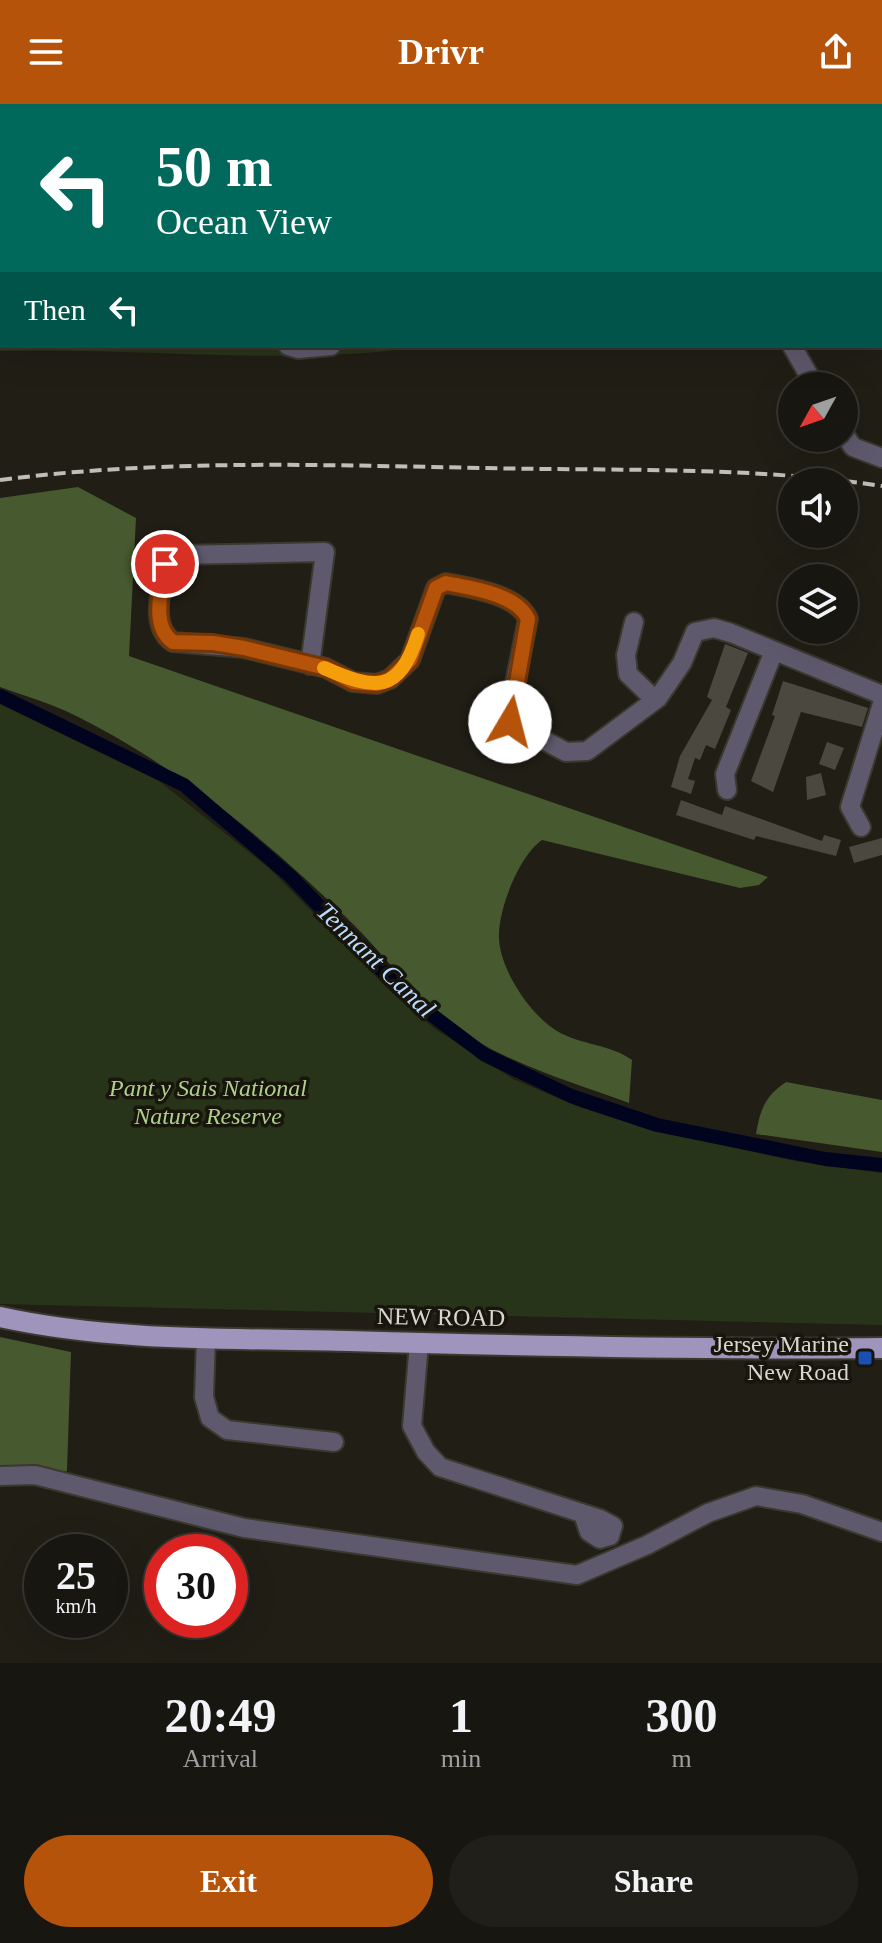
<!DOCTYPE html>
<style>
:root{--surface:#181610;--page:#211f19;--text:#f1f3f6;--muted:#9f9f9f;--line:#363530;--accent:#b45309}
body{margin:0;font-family:Georgia,serif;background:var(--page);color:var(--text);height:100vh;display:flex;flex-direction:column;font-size:30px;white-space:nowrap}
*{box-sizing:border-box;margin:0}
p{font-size:26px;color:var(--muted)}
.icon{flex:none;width:44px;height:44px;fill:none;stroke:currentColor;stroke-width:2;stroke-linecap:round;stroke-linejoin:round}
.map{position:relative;height:1559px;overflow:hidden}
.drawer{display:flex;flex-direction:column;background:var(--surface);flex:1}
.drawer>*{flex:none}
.guide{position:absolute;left:0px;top:0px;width:882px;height:244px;box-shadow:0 8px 32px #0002,0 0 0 2px var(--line);background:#00695c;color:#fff;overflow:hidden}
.needle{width:52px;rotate:230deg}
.buttons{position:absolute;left:778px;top:268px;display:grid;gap:16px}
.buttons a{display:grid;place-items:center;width:80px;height:80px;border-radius:50%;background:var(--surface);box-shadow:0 8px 32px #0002,0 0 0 2px var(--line);font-size:40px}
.speed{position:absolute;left:24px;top:1430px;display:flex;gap:16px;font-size:40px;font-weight:700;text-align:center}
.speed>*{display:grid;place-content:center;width:104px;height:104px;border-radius:50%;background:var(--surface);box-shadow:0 8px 32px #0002,0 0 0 2px var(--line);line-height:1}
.speed small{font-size:20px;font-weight:400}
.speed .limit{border:12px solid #d22;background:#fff;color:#111}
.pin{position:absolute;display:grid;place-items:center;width:68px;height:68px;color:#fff;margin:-34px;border:4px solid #fff;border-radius:50%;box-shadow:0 2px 8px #0007}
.me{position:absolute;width:88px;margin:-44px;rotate:8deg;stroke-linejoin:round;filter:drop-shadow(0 0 6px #0008)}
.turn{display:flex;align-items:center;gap:28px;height:168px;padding:0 24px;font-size:36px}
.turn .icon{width:104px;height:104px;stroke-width:2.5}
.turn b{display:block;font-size:56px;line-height:68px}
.then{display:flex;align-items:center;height:76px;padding:0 24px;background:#0003;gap:16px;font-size:30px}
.eta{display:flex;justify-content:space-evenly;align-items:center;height:136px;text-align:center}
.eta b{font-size:48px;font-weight:800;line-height:56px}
.cta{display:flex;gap:16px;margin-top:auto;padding:16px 24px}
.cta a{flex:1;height:92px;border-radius:48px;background:var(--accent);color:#fff;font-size:32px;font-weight:800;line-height:92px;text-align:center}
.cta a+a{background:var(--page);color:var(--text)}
header{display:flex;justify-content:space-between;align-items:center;height:104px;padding:0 24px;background:var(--accent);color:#fff;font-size:36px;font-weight:800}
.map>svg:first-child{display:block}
.green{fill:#283419}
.forest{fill:#46592f}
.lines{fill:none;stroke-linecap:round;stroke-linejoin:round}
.canal{stroke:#00041f;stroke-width:14}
.building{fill:#4b483f}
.minor-casing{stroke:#3a382f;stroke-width:22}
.major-casing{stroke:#3a382f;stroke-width:24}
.minor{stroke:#5e596c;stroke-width:18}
.major{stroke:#9e94bc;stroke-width:20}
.rail{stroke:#bfbeb8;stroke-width:4;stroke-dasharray:12 6;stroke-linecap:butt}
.route-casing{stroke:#753606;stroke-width:20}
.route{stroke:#b45309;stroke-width:14}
.slow{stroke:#f59e0b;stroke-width:14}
.transit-dot{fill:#1a4fb4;stroke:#17150c;stroke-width:3}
.labels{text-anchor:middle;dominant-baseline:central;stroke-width:7;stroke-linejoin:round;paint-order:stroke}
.park-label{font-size:24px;font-style:italic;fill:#afd08c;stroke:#17150c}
.street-label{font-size:24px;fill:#d7d6d0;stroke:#17150c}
.poi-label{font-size:24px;fill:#d7d6d0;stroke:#17150c;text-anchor:end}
.water-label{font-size:26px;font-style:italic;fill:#bbdbfe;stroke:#17150c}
</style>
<header><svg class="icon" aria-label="menu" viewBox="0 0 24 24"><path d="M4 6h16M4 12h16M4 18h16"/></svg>Drivr<svg class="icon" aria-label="share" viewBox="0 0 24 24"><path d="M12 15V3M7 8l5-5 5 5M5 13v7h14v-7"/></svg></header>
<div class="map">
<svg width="882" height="1559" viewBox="0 0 882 1559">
<rect width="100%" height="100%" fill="#201e15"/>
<path class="green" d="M0,0H645L646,2H2V242H428C287,263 143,243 0,247Z
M0,600L159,677L269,764L390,887L435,925L513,975L582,1004L645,1024L795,1057L882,1069V1221L0,1200Z"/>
<path class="forest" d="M78,383L136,414L129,552L768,773L759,781L740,784L542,736C520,751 500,801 499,829C497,862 530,911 557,927C580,941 610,940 632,956L629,999C564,975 490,955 437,909C407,883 382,849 354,821C271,739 174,659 68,608C46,598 22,591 0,583V394Z
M786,978L882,996V1048L756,1030C760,1006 765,992 786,978Z
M0,1233L71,1248L67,1367L0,1370Z"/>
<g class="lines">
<path class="canal" d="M0,592L184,681L290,772L408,893L485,951L571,992L657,1021L825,1055L882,1061"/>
</g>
<path class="building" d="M725,540L748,549L726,603L731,606L715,645L706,641L700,656L695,654L688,675L695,677L691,690L671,683L680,652L712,596L707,593Z
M783,577L868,604L862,623L801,608L773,688L751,677L775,612L772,611Z
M827,638L844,644L835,666L819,660Z
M821,669L826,691L807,696L806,673Z
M681,696L722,711L725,702L822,737L824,731L841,736L836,752L756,732L754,736L676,711Z
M882,734V751L854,759L849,743Z"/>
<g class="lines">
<g class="minor-casing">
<path id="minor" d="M270,0V2
M531,0L533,2
M652,0L653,2
M798,0L803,2
M475,2L483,0
M880,36L882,37
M288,242L298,245L331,242
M792,242L815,282
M844,330L853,343L882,354
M157,456L165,460L175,451L325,448L310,561
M165,460C162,485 149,522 173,538L244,544L326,564L353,578L377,580L390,575L410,556L436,484L446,479C471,484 517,490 528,515L509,608L510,618L566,648L587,647L658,594L682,559L695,528L714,524L731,529L882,591
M634,518L626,551L628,570L655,596
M727,686L725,670L774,547
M861,723L850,703L882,600
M206,1234L204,1293L210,1314L227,1326L334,1338
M419,1239L412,1322L426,1348L440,1363L600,1415L613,1422L610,1432L600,1435L589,1428L583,1410
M0,1372L35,1371L244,1424L577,1471L647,1441L708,1409L756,1392L802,1400L882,1428"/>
</g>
<g class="major-casing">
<path id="major" d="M0,1213C114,1238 233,1234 349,1237C527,1242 705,1246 882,1244"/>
</g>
<use href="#minor" class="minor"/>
<use href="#major" class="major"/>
<path class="rail" d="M0,376C162,355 321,361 483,364C617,367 749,362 882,382"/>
</g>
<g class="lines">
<g class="route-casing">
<path id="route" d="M165,460C162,485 150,522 173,538L213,539L244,544L326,564L353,578L377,580L390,575L410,556L436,484L446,479C471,484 517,490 528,515L510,618"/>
</g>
<use href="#route" class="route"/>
<path class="slow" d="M324,564C375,586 399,591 418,530"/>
</g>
<rect class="transit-dot" x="857" y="1246" width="16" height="16" rx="4"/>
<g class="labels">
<g class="park-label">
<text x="208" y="984">Pant y Sais National<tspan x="208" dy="28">Nature Reserve</tspan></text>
</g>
<g class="street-label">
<text transform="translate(441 1213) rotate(1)">NEW ROAD</text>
</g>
<g class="poi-label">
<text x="849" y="1240">Jersey Marine<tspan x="849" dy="28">New Road</tspan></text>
</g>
<g class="water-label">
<text transform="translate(376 856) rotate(44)">Tennant Canal</text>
</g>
</g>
</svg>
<div class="buttons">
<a><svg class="needle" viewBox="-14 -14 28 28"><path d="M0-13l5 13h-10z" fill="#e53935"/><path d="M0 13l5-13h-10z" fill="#9f9f9f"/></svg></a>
<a><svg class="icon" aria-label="sound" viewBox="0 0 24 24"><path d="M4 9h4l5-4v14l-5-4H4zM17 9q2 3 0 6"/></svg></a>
<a><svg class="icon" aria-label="layers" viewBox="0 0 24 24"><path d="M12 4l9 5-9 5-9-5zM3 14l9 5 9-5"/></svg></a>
</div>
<div class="speed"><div>25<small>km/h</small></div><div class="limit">30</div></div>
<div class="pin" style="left:165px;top:460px;background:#d93025"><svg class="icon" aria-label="arrive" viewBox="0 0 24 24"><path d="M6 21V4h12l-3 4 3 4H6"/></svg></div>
<svg class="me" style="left:510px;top:618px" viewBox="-20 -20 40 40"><circle r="19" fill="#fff"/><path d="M0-13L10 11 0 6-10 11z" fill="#b45309"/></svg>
<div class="guide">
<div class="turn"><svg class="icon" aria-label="left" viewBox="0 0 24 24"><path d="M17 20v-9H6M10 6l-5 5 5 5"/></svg><div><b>50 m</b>Ocean View</div></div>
<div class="then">Then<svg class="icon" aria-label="left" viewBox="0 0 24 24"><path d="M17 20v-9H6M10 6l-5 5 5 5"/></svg></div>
</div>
</div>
<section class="drawer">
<div class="eta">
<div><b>20:49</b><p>Arrival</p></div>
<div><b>1</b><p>min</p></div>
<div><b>300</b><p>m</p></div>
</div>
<div class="cta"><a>Exit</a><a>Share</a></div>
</section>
